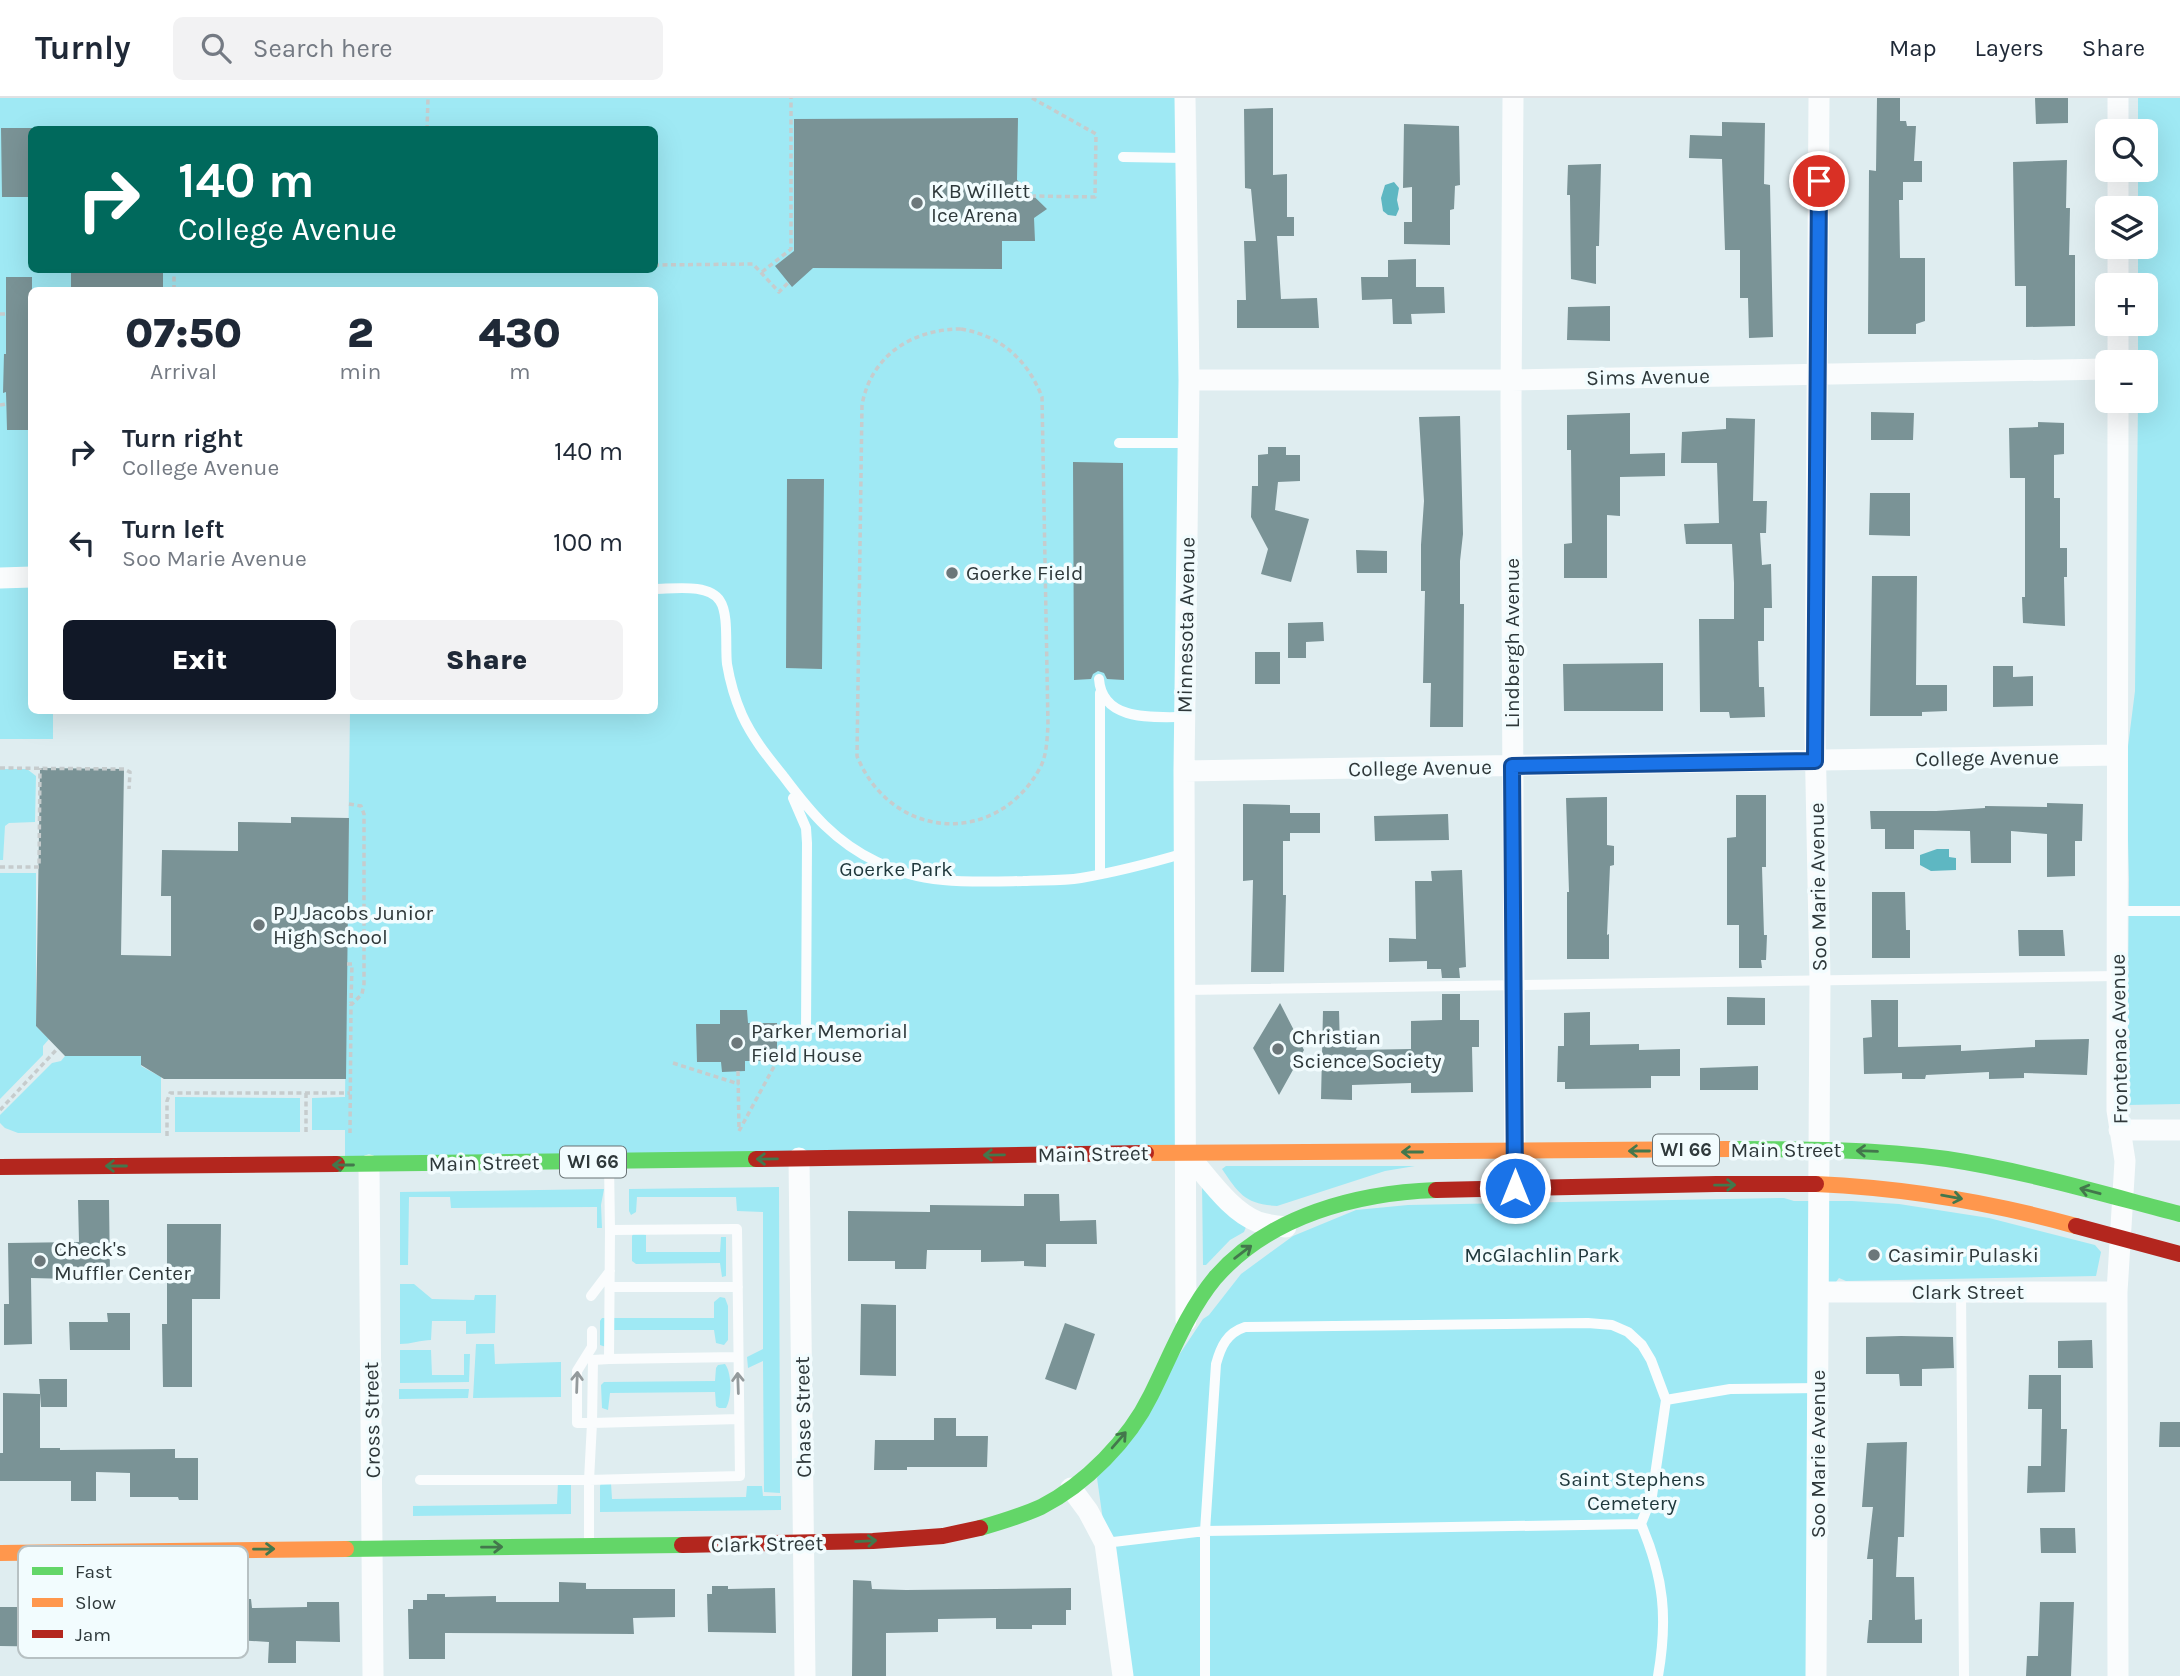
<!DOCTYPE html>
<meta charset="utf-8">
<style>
:root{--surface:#fff;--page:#f2f2f3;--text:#1f2937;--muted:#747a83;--line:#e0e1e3;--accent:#111827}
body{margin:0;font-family:Karla,sans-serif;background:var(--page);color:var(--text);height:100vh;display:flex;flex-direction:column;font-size:26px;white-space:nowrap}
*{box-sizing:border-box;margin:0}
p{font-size:23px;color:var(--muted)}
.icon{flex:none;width:38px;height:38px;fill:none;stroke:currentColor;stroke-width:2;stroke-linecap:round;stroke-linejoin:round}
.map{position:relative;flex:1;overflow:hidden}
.side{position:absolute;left:28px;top:189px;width:630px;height:427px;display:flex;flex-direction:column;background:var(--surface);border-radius:10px;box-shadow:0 7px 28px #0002}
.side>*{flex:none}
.hud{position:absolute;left:28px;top:28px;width:630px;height:147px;border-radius:10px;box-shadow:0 7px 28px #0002;background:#00695c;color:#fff;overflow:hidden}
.tools{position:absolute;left:2095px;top:21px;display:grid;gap:14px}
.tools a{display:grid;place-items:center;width:63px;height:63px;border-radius:10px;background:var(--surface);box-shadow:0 7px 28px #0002;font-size:35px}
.pin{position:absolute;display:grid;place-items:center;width:60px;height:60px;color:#fff;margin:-30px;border:4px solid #fff;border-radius:50%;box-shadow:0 2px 7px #0007}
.me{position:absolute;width:77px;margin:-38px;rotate:0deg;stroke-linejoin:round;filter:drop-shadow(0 0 5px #0008)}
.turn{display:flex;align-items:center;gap:24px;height:147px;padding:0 35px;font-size:32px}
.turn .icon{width:91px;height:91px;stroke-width:2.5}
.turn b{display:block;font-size:49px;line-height:60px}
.eta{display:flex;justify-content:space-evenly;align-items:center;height:119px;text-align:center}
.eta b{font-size:42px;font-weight:800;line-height:49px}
.button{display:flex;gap:14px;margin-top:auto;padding:14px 35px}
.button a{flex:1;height:80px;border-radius:10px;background:var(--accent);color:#fff;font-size:28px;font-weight:800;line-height:80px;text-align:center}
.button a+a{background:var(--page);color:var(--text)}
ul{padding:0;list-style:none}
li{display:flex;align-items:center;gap:21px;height:91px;padding:0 35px}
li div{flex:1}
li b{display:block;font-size:26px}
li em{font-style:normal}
header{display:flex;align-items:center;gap:42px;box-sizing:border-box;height:98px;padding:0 35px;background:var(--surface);border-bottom:2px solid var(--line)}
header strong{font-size:33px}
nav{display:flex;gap:38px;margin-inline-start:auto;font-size:24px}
.search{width:490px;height:63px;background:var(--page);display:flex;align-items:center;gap:18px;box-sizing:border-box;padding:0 24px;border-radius:10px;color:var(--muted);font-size:26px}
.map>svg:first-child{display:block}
.green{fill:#9fe9f4;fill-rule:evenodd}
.water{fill:#5eb7c2}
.building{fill:#7a9396}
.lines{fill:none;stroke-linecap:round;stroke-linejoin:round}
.path{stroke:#c6cccd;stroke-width:3.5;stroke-dasharray:5 3.5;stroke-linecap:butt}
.lane{stroke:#fafcfd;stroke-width:10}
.street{stroke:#fafcfd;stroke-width:21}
.fast{stroke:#63d668;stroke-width:16}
.slow{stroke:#ff974d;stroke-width:16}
.jam{stroke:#b3261e;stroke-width:16}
.oneway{stroke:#43774c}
.oneway2{stroke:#949a9c}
.route-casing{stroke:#114b97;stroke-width:18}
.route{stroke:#1a73e8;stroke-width:12}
.poi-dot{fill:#6c777a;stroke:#f2fcfe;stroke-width:2.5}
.labels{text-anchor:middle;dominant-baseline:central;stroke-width:7;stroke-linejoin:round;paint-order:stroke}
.shield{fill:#f2fcfe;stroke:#697375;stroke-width:2}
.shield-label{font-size:19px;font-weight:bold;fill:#2e383a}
.poi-label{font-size:21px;fill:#2e383a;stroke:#f2fcfe;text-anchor:start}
.street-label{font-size:21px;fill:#2e383a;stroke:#f2fcfe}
.park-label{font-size:21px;fill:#1f383c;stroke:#f2fcfe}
.key{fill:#f2fcfe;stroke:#b7c1c3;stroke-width:2}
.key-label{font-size:19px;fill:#2e383a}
</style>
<header>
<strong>Turnly</strong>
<div class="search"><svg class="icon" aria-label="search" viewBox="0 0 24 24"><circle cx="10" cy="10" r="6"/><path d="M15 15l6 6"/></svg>Search here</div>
<nav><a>Map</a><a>Layers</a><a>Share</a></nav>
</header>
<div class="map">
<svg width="2180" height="1578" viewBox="0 0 2180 1578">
<rect width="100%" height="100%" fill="#dfedf0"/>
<path class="green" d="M0,0H1185V1054L345,1065V1032H312V1000L345,999L350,613L654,612V192H32V612L53,613V641H0ZM32,32H654V172H32Z
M2138,0H2180V1006L2127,1007L2129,781L2126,664L2135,593L2138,303H2146V264H2138V226H2146V187H2138V149H2146V110H2138V72H2146V33H2138Z
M0,671H27L36,678L35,724L9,725L5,728L3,762H0Z
M0,775H36V928L49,941L43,948V957L0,1001Z
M65,958H141V968L161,979V1035H18L5,1030L0,1025V1017L52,965L61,963Z
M175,999L300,1000V1034H175Z
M1226,1068H1415L1385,1073L1277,1108C1245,1106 1239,1096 1222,1071Z
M1202,1083L1246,1129L1244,1134L1230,1142L1206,1167H1203Z
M779,1089L780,1395L764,1394L763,1263L748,1270L747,1259L763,1251V1114L737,1113L736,1099H637L636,1114L631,1117L629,1113V1091Z
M604,1091L601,1107L602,1130H597V1109L451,1110L450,1099H409L408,1167H400V1094Z
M1784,1100L1794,1103H1852L1899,1106L1989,1120L2095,1147L2101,1154L2096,1178L1846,1183L1839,1180L1819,1206L1816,1578H1125L1097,1380L1203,1221L1209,1217L1241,1176L1293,1138L1356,1112L1408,1107Z
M635,1133L646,1137V1154H720L721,1139H726V1178L722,1179L720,1165L636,1166L632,1163V1138Z
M400,1186H414L432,1201L474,1202L475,1197H496L495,1235L466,1236V1223H432L431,1242C421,1242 411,1246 400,1246Z
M720,1199L725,1200L728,1208V1242L724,1247L716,1245L714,1232H608L606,1249L600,1247V1223L602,1220H714V1204Z
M476,1246H494L495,1266L561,1264V1299L473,1300Z
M400,1252H431L432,1277H464V1256H470L469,1284L400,1285Z
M725,1266C732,1275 732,1300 726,1310H719L716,1308L715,1294L610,1295L608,1312L602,1310L601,1287L604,1284L715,1283L716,1270L718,1267Z
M399,1291H469L468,1300L399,1301Z
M602,1381L611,1385L612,1401L746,1399L747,1388H762L763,1398H781V1412L600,1414V1388Z
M558,1384L571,1385V1416L413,1418V1408L557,1406Z"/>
<path class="water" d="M1394,84L1399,90L1397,102L1399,111L1396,118L1388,117L1383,113L1381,100L1385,87Z
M1937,751H1949V759L1956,760V772L1931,773L1920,767V757Z"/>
<path class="building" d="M1877,0H1900V23H1906L1907,28H1916L1914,63H1922V84H1903V102H1899L1900,160H1925V223L1916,226V236H1868L1869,72L1876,73Z
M2035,0H2068V25L2036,26Z
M1273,10V77L1287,76V119H1294V138H1277L1281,201L1317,200L1319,230H1237V202H1246L1244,143H1256L1251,91L1245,90L1244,11Z
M1018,20L1017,82L1047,111L1034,120L1035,143H1002V171L813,170L792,189L775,168L794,153V21Z
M1722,24L1765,25L1764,86L1770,87L1773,239L1749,240L1748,200H1740V152H1725L1722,61L1689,60L1690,37L1722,38Z
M1404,26L1459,28L1460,87L1455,88L1454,111L1450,112V147L1404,146V124H1412V89L1403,90Z
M1,30H32V99H2Z
M2067,62L2066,110H2070L2069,157H2075V228L2026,229V188H2015L2013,64Z
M1601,66L1599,148H1596V186L1571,181L1570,97H1567L1568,67Z
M1416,161V189H1444L1445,215L1411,216L1412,226H1393L1392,201L1362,202L1361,179H1388V162Z
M71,172H163V192H71Z
M6,179H32V332H7L6,294L3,295L4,256H6Z
M1610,208V243L1567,242L1568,209Z
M1871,314L1914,315L1913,342H1871Z
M1630,315V356L1665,355V378L1620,379V418L1607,417V480H1564V446L1572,445L1571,352H1567V317Z
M1460,318L1463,436L1460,463V506H1464L1463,629H1430L1431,585H1423L1425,493H1421V447L1424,403L1419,319Z
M1726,320L1755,321L1753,403H1767L1766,435H1760L1762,467L1771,466L1772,510H1764V543H1758L1759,589H1764L1765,619L1730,620L1729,614H1700L1699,521H1734V485L1732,446H1686L1684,426L1719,425L1717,365H1681L1682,334L1726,331Z
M2038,324L2064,325V356L2054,357V400H2060V450H2067V479H2064L2065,528L2023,525L2022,499H2025V380H2010L2009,330L2038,329Z
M1268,349H1286V357H1300V383L1278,384L1275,412L1309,421L1291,484L1261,476L1268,451L1251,419L1252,388H1258V357L1268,356Z
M1073,364L1123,365L1124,582L1107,581L1104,575L1098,573L1093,576L1091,581L1074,582Z
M787,381H824L822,571L786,570Z
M1870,395H1910V438L1869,437Z
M1356,452L1387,453V475H1357Z
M1872,478H1917L1916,587H1947V613L1922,614V618H1870Z
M1323,524L1324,543L1306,544V560H1288V525Z
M1255,554H1280V586H1255Z
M1663,565V613H1564L1563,566Z
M1993,568H2013V579L2033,578V608L1993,609Z
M40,670L124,671L121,857L171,858V798H161L162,752L238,753V724L291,725V719L349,720L346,981H164L141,967V958H65L36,928Z
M1736,697H1766V769H1762L1764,837H1767L1766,862H1761L1762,870H1739V827H1727V740L1736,739Z
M1607,699V747L1614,748V767L1610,768L1607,837L1609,836V861H1567V794H1569L1566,700Z
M2047,705L2083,706L2082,743H2075V778L2047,779V736L2011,733V765H1971L1970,733L1914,732V751H1885V731H1871L1870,713H1936L1985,710V708L2047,709Z
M1243,706L1290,707V715H1320V735H1290V743H1283V797H1286L1284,874H1251L1253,782L1243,783Z
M1448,716L1449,742L1375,743L1374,718Z
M1462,772L1466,869L1459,870L1460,880H1442L1441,871H1427V863L1389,864V840L1416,841L1415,783H1432L1431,773Z
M1872,794H1905L1906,832H1910V860H1872Z
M2018,832H2063L2065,858H2019Z
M1442,896H1460V922H1479V949H1472L1473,994L1411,995V985L1352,987V1002L1321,1001L1323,913H1339L1340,949L1357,947L1356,952L1411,951V923L1442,922Z
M1727,899L1765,900V927H1727Z
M1871,902H1898V949L1961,947V953L2035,949V942L2089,941L2087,977L2024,975V980L1989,981V974L1926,977L1925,981H1902V975L1864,976L1863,940L1872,939Z
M1280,905L1304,952L1279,997L1253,950Z
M720,912H747L748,925H777V963H745V973L722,974L721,964H697L696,926H720Z
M1590,914V947L1639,946V952L1680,951V978H1651V990L1565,991V984H1557L1558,948H1564V915Z
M1758,968V992H1700V970Z
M1024,1096H1059L1060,1123L1096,1122L1097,1146H1046V1169L1024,1168V1163L981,1164V1152H927L926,1171H895V1163H848V1113L930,1114V1107L1024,1108Z
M78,1102H109L110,1177H71V1181L31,1180L32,1246L4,1247V1206H9L8,1145L79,1144Z
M167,1126H221L220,1201H192V1289H163L162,1226H167Z
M861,1206L896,1207V1278L860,1277Z
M107,1215H130V1252H70L69,1224H108Z
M1065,1225L1095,1236L1076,1292L1045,1281Z
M1901,1238L1953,1239L1954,1270L1922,1271V1288H1900L1899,1276H1866V1239Z
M2092,1242L2093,1270H2058V1243Z
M2029,1277H2061V1331H2067L2065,1394L2027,1395L2028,1368H2041L2042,1311H2028Z
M39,1281H67V1309H41Z
M3,1295L40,1296V1350H60V1352L175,1351V1360H198V1402H179L178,1399H130V1375L96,1374V1403H71V1383H0V1355H3Z
M934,1320H956V1338H988L987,1369H907V1372H874L875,1342H934Z
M2160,1324H2180V1349H2159Z
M1907,1344L1904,1439H1898L1896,1479H1914L1915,1522L1922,1521V1545H1867L1869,1522H1872L1873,1461H1867L1873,1409H1862L1867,1345Z
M2040,1430H2075L2076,1455H2041Z
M853,1482L871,1483L872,1491L906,1492L1071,1490V1512H1066V1527H1032V1531H996V1520L938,1521V1534L886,1535V1578H852Z
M559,1484L586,1485V1491H675V1519L633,1520L634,1536L445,1535V1561H409L408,1511H413V1502H427V1496H445V1499L496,1498V1504H559Z
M712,1488H728V1491L775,1490L776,1535L708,1534L707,1496H712Z
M75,1500L251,1501L252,1510H255L307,1509V1504H339L340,1544L296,1543V1565H268L269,1544L236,1542V1534L202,1533V1539H166V1535H104V1540L66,1539V1549L0,1548V1509H37V1503H75Z
M2040,1504H2074L2071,1578H2026L2027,1558H2038Z"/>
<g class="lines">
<path class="path" d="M1032,0L1096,36L1095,99L1033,98
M265,28V32
M427,32L428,0
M654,167L753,166L779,194L788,185
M762,174L791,151V0
M174,192V172
M0,216H6
M961,231C1001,238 1027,261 1042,299L1048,627C1047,641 1047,657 1040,670C996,750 891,742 857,658L862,307C871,257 913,231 961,231Z
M0,307L6,306
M0,670L124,671L130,674L129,691
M349,706L361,708L364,716V886L362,896L351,907L350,1035
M0,769H39L40,670
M347,866H352L351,905
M673,965L739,986
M738,973L739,1031
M306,995V1036
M0,1012L58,950
M739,1033L777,963
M167,1038V1003L170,995H350"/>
<path class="lane" d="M1123,59L1186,60
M1119,345H1188
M654,491C673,491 709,485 720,503C729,516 725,550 727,566C730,584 735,601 742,617C753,641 768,659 784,679C811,715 835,744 877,764C922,787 974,784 1023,783C1042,782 1062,783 1081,780C1116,774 1151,765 1185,755
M1099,581C1102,624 1154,619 1185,619
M1100,595V776
M793,700L806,730L807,745L806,936
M2117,813H2180
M1185,892L2117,878
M609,1065L610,1132
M610,1189H738
M1961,1194L1964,1578
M591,1198L610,1173
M592,1233V1249L577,1273V1325H592L593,1262L609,1261
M1666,1302L1730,1291L1819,1290
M420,1382H589L592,1325L739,1321
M589,1445V1382L740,1378L737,1131L610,1132L609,1261L737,1259
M1105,1445L1205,1433L1641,1426
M1205,1578V1433L1216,1266C1221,1248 1227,1235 1245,1229L1588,1225L1612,1227L1628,1234L1642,1247L1651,1262L1666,1302L1652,1398L1641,1426C1664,1480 1668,1520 1658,1578"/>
<path class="street" d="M1185,0L1189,282L1184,673L1186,1223
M1513,0L1511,306L1515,1090
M2118,0V33
M2118,72V110
M2118,149V187
M2118,226V264
M1189,282H1511L2107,271
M0,480L32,479
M1184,673L2117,657
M2119,1032H2180
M1185,1054C1207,1077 1228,1112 1258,1124C1267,1127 1276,1128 1286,1129
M799,1060L805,1578
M369,1067L373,1578
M1819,1194H2117
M1071,1390L1088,1413L1105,1445L1123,1578
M1816,1578L1820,882L1815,635L1819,0
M2118,1578L2117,1194L2125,1063L2117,1012L2118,303"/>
<path class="fast" d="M1728,1051C1801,1051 1874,1051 1947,1061C2026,1073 2103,1096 2180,1116
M337,1066L756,1061
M980,1430C1001,1424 1021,1418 1041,1409C1086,1386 1129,1342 1151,1297C1171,1257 1187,1214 1215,1180C1270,1117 1357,1095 1436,1092
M346,1451L682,1447"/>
<path class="slow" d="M1146,1055L1728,1051
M1816,1086C1905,1090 1990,1104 2076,1128
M0,1455L346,1451"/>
<path class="jam" d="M756,1061L1146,1055
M0,1069L337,1066
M1436,1092L1716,1086H1816
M2076,1128L2180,1156
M682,1447L873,1443L943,1438L980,1430"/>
</g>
<defs><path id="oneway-shaft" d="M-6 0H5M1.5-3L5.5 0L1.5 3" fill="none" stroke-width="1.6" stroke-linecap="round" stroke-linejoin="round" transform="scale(1.75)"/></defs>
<g class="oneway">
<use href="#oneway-shaft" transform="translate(1639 1053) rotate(180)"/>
<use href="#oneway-shaft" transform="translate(1867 1053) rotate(-178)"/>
<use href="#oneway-shaft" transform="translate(1412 1054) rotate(180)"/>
<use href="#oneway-shaft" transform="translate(994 1057) rotate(179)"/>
<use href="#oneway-shaft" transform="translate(767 1061) rotate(179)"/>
<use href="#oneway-shaft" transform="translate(343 1067) rotate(180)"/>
<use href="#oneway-shaft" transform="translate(116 1068) rotate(180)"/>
<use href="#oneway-shaft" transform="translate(1725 1087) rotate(-1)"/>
<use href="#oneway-shaft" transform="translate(2090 1093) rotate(-165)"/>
<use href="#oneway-shaft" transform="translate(1952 1099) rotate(10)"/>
<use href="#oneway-shaft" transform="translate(1243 1154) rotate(-37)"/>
<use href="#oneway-shaft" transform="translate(1119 1342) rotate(-49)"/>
<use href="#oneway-shaft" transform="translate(866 1443) rotate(-3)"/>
<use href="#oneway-shaft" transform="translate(492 1449) rotate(-1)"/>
<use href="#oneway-shaft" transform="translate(264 1451) rotate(-1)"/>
</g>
<g class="oneway2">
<use href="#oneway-shaft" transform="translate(577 1284) rotate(-88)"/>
<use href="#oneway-shaft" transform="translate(738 1285) rotate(-92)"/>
</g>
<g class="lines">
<g class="route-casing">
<path id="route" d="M1515,1090L1512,668L1815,663L1819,83"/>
</g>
<use href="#route" class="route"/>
</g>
<g class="poi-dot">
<circle cx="917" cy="105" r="7"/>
<circle cx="952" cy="475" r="7"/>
<circle cx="259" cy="827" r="7"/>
<circle cx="737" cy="945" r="7"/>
<circle cx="1278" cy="951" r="7"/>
<circle cx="1874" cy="1157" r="7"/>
<circle cx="40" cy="1163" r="7"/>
</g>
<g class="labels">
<g class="shield">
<rect x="1653" y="1036.5" width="66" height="31" rx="5"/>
<rect x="560" y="1048.5" width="66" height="31" rx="5"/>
</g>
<g class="shield-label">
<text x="1686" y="1052">WI 66</text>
<text x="593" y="1064">WI 66</text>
</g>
<g class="poi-label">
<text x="931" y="93">K B Willett<tspan x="931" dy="24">Ice Arena</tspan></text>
<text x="966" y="475">Goerke Field</text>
<text x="273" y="815">P J Jacobs Junior<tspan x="273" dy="24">High School</tspan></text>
<text x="751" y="933">Parker Memorial<tspan x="751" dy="24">Field House</tspan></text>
<text x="1292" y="939">Christian<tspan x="1292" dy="24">Science Society</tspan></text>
<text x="54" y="1151">Check's<tspan x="54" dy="24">Muffler Center</tspan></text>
<text x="1888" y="1157">Casimir Pulaski</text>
</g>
<g class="street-label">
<text transform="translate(1648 279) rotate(-1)">Sims Avenue</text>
<text transform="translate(1186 527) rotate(-89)">Minnesota Avenue</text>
<text transform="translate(1512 545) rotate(-90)">Lindbergh Avenue</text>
<text transform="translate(1987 660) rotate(-1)">College Avenue</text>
<text transform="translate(1420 670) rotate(-1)">College Avenue</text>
<text transform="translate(1818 789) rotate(-91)">Soo Marie Avenue</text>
<text transform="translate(2119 941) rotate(-91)">Frontenac Avenue</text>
<text x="1786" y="1052">Main Street</text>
<text transform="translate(1093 1056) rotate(-1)">Main Street</text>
<text transform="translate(484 1065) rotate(-1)">Main Street</text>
<text x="1968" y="1194">Clark Street</text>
<text transform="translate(803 1319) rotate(-91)">Chase Street</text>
<text transform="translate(372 1322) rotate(-91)">Cross Street</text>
<text transform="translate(1818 1356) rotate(-90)">Soo Marie Avenue</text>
<text transform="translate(767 1446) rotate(-1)">Clark Street</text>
</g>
<g class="park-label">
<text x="896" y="771">Goerke Park</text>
<text x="1542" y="1157">McGlachlin Park</text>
<text x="1632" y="1381">Saint Stephens<tspan x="1632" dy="24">Cemetery</tspan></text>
</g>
</g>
<rect x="18" y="1448" width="230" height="112" rx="10" class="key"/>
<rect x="32" y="1469" width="31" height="8" fill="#63d668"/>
<rect x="32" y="1500" width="31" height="9" fill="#ff974d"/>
<rect x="32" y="1532" width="31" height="8" fill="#b3261e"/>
<g class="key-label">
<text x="75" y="1480">Fast</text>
<text x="75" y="1511">Slow</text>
<text x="75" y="1543">Jam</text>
</g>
</svg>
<div class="tools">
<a><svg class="icon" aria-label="search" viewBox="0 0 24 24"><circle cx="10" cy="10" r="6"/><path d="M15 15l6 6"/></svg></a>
<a><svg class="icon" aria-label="layers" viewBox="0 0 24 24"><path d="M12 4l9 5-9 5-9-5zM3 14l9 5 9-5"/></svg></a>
<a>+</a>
<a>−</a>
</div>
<div class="pin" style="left:1819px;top:83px;background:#d93025"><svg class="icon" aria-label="arrive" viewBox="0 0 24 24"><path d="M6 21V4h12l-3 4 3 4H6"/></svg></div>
<svg class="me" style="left:1515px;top:1090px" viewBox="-20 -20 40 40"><circle r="17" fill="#1a73e8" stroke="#fff" stroke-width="3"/><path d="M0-11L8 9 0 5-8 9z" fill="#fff"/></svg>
<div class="hud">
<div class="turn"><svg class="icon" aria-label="right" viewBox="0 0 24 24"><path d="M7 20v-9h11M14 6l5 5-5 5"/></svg><div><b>140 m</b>College Avenue</div></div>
</div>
<section class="side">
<div class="eta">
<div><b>07:50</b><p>Arrival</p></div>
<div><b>2</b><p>min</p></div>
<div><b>430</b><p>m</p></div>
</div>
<ul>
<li><svg class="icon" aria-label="right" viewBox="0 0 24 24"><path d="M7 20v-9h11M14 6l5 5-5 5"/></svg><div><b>Turn right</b><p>College Avenue</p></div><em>140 m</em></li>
<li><svg class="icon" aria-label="left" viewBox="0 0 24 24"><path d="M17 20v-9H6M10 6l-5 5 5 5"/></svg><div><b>Turn left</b><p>Soo Marie Avenue</p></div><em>100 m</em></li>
</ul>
<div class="button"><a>Exit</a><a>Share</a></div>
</section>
</div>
